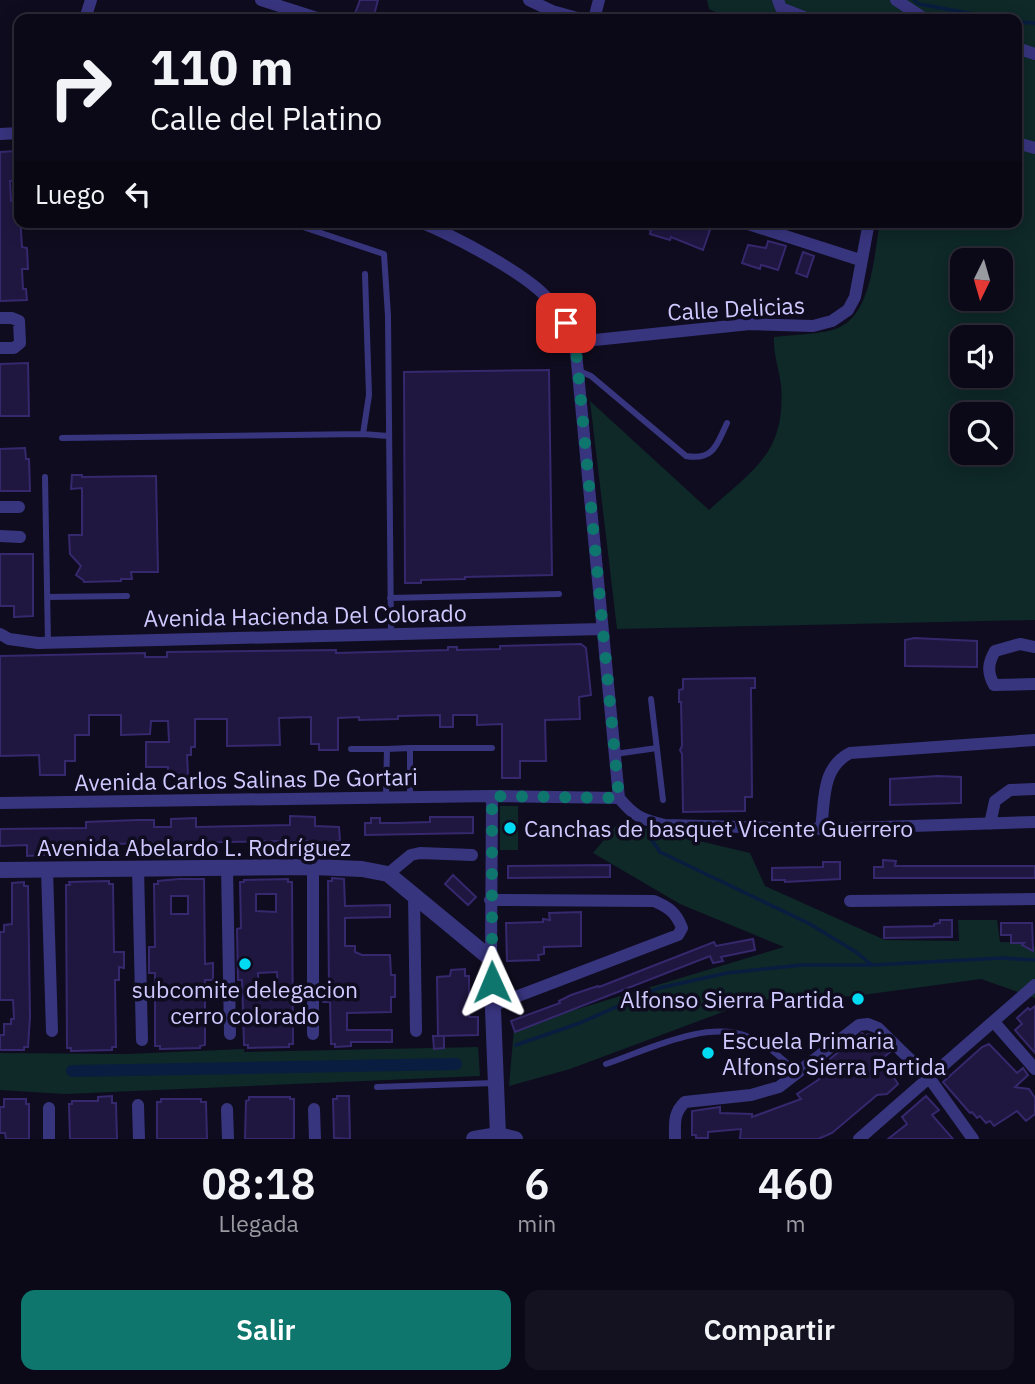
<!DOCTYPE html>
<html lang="es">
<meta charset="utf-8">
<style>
:root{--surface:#0b0917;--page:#141220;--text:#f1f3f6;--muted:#9a9aa1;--line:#2b2a36;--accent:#0f766e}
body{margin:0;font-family:"IBM Plex Sans",sans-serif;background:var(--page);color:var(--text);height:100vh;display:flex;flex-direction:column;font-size:26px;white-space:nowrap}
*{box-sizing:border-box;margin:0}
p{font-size:23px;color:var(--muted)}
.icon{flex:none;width:38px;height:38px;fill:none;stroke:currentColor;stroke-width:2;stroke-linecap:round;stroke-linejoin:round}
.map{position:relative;height:1139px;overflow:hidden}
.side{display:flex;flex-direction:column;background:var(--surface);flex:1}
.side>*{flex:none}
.guide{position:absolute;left:14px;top:14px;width:1008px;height:214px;border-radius:14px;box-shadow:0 4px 18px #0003,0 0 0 2px var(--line);background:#0b0917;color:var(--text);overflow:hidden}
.needle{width:46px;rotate:185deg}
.tools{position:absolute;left:950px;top:248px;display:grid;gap:14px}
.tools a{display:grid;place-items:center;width:63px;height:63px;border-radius:14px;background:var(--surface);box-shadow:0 4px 18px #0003,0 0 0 2px var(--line);font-size:35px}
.pin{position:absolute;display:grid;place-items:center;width:60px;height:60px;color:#fff;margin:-30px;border-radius:14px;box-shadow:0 4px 10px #0006}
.me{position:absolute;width:77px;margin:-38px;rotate:359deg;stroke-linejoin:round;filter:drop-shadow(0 0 5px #0008)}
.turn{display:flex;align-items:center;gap:24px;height:147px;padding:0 21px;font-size:32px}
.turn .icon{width:91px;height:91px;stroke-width:2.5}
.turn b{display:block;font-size:49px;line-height:60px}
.then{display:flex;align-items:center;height:66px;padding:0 21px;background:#0003;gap:14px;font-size:26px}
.eta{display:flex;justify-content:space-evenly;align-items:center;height:119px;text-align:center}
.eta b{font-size:42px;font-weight:600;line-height:49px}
.primary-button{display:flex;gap:14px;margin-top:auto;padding:14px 21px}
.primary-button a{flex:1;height:80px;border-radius:14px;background:var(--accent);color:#fff;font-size:28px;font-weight:600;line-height:80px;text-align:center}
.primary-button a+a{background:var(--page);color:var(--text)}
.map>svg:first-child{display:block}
.green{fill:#0e2928;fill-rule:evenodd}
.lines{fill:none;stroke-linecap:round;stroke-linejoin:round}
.stream{stroke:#091d40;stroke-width:3.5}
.canal{stroke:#091d40;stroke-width:12}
.building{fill:#1f1740;stroke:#36286d;stroke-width:2;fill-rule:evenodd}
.service{stroke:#38357f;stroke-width:6}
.minor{stroke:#38357f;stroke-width:12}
.tertiary{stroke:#38357f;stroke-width:16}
.route{stroke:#0f766e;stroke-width:12;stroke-dasharray:0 21.6}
.poi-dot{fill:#00dbf4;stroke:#0f0c1f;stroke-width:2.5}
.labels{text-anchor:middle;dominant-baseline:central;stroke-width:7;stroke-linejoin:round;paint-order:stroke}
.street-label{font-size:23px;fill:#cfc9ff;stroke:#0f0c1f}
.poi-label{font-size:23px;fill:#cfc9ff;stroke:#0f0c1f;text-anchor:start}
</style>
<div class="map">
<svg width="1035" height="1139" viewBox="0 0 1035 1139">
<rect width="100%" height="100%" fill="#0f0c1f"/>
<path class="green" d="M707,0H1035V620L617,629L590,401L709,510C754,469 786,453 781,385C779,368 773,354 774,337C790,335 825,334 838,328C872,314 874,254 880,222H1017V19H731L709,9ZM962,261H1001V299H962ZM962,338H1001V376H962ZM962,415H1001V453H962Z
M500,806H518V850H500Z
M619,822L750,853L765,886L885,940L959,941L958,920H997L1000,942L1029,943L1035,947V998L981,979L855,996L755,1000L570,1069L509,1086L514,1028L784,947L680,904L593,853Z
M478,1047L480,1076L65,1094L0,1090V1053L127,1054L244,1049V1052Z"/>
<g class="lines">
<path class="stream" d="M914,0L919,4L1001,19
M1017,22L1035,23
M651,839L660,852L810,924L856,952L872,965
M516,1045L580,1023L659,988L727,973L802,965H872L1002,958L1034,960"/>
<path class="canal" d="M72,1071L456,1064"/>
</g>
<path class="building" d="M360,0H378L373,19H353Z
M17,151L14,181H10L11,201H19L22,247L27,248L28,269H22L23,289H26L27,300L0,301V152Z
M633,222H705L703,228L710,230L703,250L671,237L670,240L650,234L651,230L633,225Z
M768,241L786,246L778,270L765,266L761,265L760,269L742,263L748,245L766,248Z
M803,252L814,256L807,277L796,273Z
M28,363L29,416H0V364Z
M549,370L552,575L465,577V579L421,580V583H405L404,372Z
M25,448L26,459H29L30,491H0V449Z
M72,475H82V477L156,476L158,572H131L132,579H121V581L84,582L83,580L76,575L81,566L70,554L69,535H82V488L71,489Z
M0,554H33V616L14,617V606H0Z
M914,638L977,641V667L905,666V640Z
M581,644L586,648L591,695L579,697L580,719L545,720L546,761H520V778H502V724L477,725V715H453V727H440V715L398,716V719L359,720V717L338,718V750H319V744H311V717L279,718L280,745L227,746V719H195V747H191V755H187L188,775H168V767H146V742H169L168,721H151L150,734L121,735V715H89V735H75V761H65V775H40L39,755L0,756V656L145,653V657H167V652L336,650V653L448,650V647H457V650L500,649V646Z
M755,678V688H751L752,797H745V811L683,812L682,754L680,750L682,746L681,702H679V690L683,689V679Z
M938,776L961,777V803L890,805V779Z
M290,816L315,817V826L339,827L340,841H336V850H308V841H291L172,843L104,844V854H86V844L44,845V855L27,856V845L0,846V829L86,828V822L137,820H154V827H171V819L196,818V827L290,825Z
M430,817H473V833L365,835V823H371V818H380V823H396L430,822Z
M883,860L896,861L895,866H1035V878H874V867H883Z
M823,862H840V879L785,882V880H772V868L823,867Z
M610,865V877L508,878V866Z
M453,875L476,897L468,905L445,884Z
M332,878L344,879L345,906L390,905V917L345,918V946H355V952L362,955H390L391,975H395V997H391V1012L347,1013V1030H392V1042H351V1046L335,1047V1044H331L330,1002H323L322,988H329L328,881H332Z
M179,879H204L205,964L213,963V980H205V1045L200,1046V1048L160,1049V1046H155V973H149V947H155L154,884H158V881ZM171,896H188V914H171Z
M288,879V882H292L293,1044H289V1047L248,1048V1045H244L242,980H238L237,929L241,928L240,882H244V880ZM256,894H276V912L256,911ZM277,972L278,992H259L258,973Z
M109,881V884H113L114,952H124V968L119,967V980H115L116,1047H112V1050L71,1051V1048H67L66,885H70L69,882Z
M24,882V886H28L30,1017L28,1047H24V1050H0V1035H4V1024H11V1019H14L13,1000H0V932H4V925L12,924V883Z
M581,912V946L544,947V954L538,955L539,960L507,961L506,923L543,922V919L550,920L549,913Z
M940,920H952V937L884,938V927L934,926V924L940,923Z
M1001,923H1032L1033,951L1022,945L1024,943H1011V935H1001Z
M753,939L755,950L721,957L723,961L713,963L710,956L515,1032L511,1021L560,1003L559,1001L571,995L598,986L599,987L714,942L716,946Z
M465,969V976H469V1017H478V1035L439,1036H444V1048L434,1049L433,1036H438L437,977L450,976L451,970Z
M1035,1006V1053L1015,1030L1022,1024L1017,1018L1028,1008L1030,1010Z
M862,1033L865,1036L868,1034L873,1035L890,1052L883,1058V1060L898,1084L887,1094L877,1095L832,1133L818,1139H740L741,1129L708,1132V1138H696V1135H692V1111L720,1107V1113L752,1114V1117L801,1099L797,1094L818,1080L834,1064L830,1059Z
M989,1044L1017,1073L1023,1068L1028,1075L1015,1087L1029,1089L1035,1098V1114L1026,1121L1017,1111L994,1126L990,1121L986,1123L980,1116L977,1118L972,1112L970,1113L943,1082L982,1047Z
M112,1096V1103H116L117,1139H70L69,1104H72V1101H98V1097Z
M337,1096H349L350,1139L334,1138L333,1099H337Z
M926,1096L939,1110L932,1115L953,1139H888L907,1124L902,1117Z
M249,1097H290V1099H294V1139H245L246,1101L249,1100Z
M4,1099H26V1104H29V1139H6L5,1133H0V1107H4Z
M161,1099H201V1102H206L207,1139H157V1102H161Z"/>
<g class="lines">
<path class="service" d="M288,222L384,254L388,316L391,634
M89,223L109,222
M579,371L591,376L686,456C714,461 717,444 727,423
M363,434L369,395L365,274
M62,438L363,434L388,436
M45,477L48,643
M47,597L127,596
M390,598L559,594
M651,699L663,800
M351,749H387L386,797
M387,749L410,748
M615,754L657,748
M410,797V748H492
M606,1064C647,1050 708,1019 749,1037C768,1044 783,1060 798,1073
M377,1087L494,1083"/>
<path class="minor" d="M261,0L320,19
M529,0L552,11L581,19
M778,0L781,8L809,19
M896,0L925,19
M85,19L91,0
M594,19L599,0
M1017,48L1035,54
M0,134L19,133
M1017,143L1035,148
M420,222C454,236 526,273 549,300C560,313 568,327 575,342L619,798
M742,222L860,260
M0,318H12L19,321L20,343L14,348H0
M575,342L750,324L813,326L832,321L848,310L855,297L869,222
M0,507H19
M0,536L20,537
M0,634L9,639L38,643L602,629
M1035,647L1020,644L995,651C988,663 987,672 994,685L1035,684
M0,803L492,796L619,798C634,816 642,820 665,825L821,829L1035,822
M990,824L995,801L1010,790L1035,789
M821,829C825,800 821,768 850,753L1035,740
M227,867L230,1034
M313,867V1034
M138,868L142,1040
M47,870L52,1031
M388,874L411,855L420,853L472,855
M414,895L416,1031
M490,900L654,901C668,907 676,912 682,928L678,935L492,1006
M850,901L1035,899
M491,959L492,796
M994,1022L1035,1069
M138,1105L139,1139
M49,1108V1139
M227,1109L228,1139
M314,1109L315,1139
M675,1139C675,1124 673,1113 685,1102L751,1095L779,1087L859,1025L868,1024L878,1028L930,1079L973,1139
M859,1139L1035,985"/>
<path class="tertiary" d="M0,870L313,867L362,869L388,874L491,959L498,1135
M474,1139L498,1135L515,1139"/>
</g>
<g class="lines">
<path class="route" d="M492,982V796L619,798L578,370L575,342L566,323"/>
</g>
<g class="poi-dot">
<circle cx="510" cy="828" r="7"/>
<circle cx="245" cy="964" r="7"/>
<circle cx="858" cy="999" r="7"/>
<circle cx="708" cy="1053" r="7"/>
</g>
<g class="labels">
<g class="street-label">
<text transform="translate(736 308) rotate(-3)">Calle Delicias</text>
<text transform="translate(305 615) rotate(-1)">Avenida Hacienda Del Colorado</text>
<text transform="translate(246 779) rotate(-1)">Avenida Carlos Salinas De Gortari</text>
<text x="194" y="847">Avenida Abelardo L. Rodríguez</text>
</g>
<g class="poi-label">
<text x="524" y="828">Canchas de basquet Vicente Guerrero</text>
<text x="245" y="989" text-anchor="middle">subcomite delegacion<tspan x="245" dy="26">cerro colorado</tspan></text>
<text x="844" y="999" text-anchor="end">Alfonso Sierra Partida</text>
<text x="722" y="1040">Escuela Primaria<tspan x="722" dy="26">Alfonso Sierra Partida</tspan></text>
</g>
</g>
</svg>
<div class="tools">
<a><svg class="needle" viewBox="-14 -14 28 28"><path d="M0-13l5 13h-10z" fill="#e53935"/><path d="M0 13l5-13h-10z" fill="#9a9aa1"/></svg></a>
<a><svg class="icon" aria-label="sound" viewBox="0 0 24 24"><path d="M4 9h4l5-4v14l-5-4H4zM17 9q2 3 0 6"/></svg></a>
<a><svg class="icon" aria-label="search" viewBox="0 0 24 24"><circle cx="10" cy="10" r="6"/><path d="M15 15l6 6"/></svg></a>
</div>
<div class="pin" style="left:566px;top:323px;background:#d93025"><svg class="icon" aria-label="arrive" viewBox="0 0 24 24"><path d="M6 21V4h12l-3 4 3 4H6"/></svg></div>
<svg class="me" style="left:492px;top:982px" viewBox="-20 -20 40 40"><path d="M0-17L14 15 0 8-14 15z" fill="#0f766e" stroke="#fff" stroke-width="4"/></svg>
<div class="guide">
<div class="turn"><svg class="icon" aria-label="right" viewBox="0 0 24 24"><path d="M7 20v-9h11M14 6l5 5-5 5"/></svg><div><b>110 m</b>Calle del Platino</div></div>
<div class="then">Luego<svg class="icon" aria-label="left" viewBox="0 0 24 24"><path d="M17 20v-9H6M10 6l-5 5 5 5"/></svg></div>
</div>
</div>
<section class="side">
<div class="eta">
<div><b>08:18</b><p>Llegada</p></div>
<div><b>6</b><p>min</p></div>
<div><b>460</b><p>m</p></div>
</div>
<div class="primary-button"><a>Salir</a><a>Compartir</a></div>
</section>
